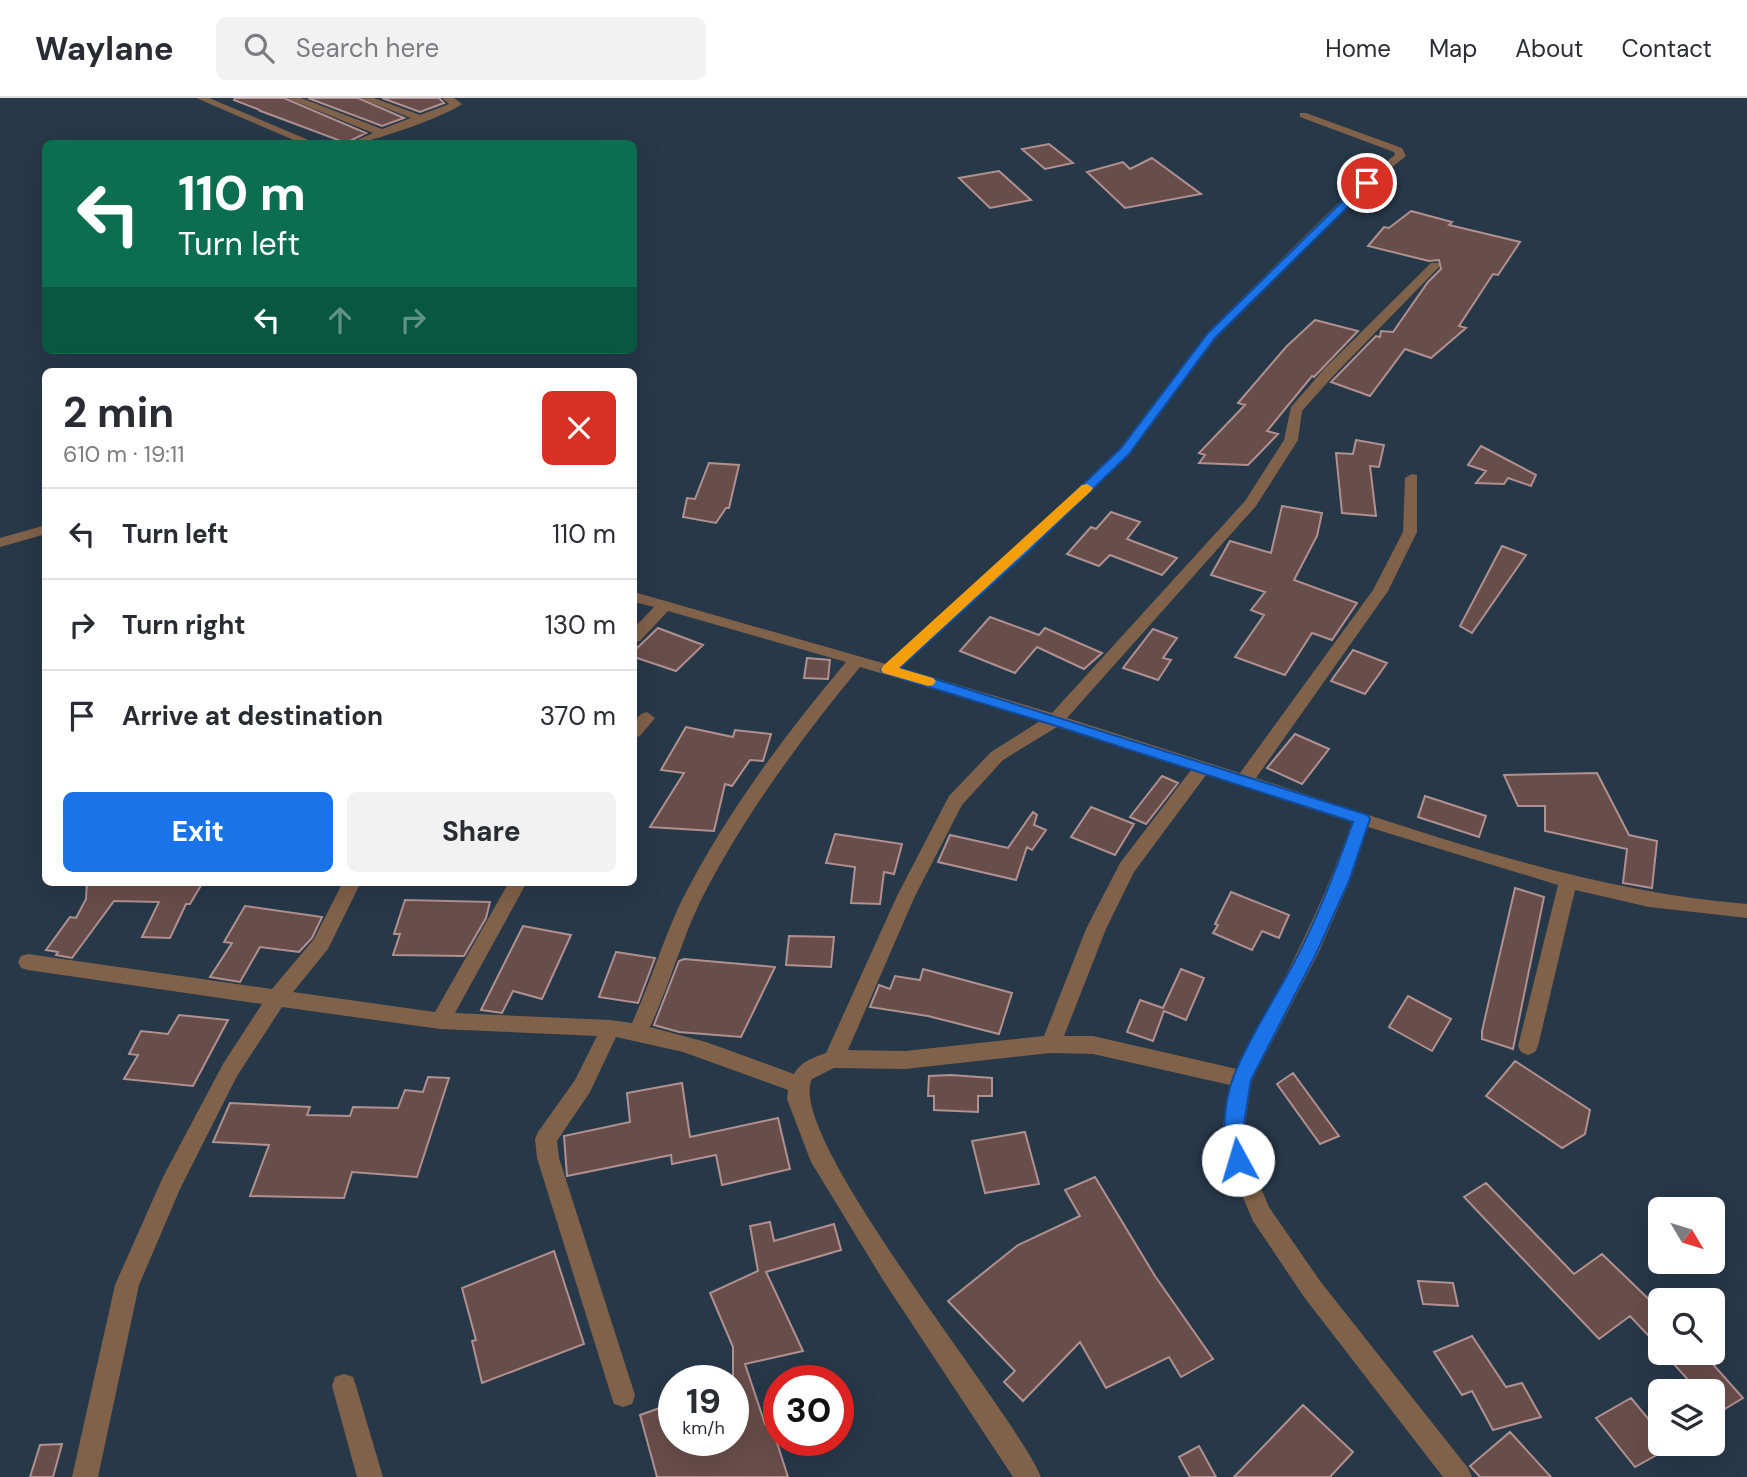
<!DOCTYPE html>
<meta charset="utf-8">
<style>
:root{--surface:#fff;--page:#f2f2f3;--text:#2b2b33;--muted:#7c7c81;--line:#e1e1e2;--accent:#1a73e8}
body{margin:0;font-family:"DM Sans",sans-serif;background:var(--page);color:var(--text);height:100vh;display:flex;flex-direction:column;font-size:26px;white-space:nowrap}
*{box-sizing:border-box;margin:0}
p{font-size:23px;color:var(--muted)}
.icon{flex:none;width:38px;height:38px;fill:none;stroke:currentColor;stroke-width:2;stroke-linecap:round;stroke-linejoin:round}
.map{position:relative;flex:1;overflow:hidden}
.panel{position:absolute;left:42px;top:270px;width:595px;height:518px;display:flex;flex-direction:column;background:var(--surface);border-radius:10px;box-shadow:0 7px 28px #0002}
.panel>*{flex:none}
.banner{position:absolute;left:42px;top:42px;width:595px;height:214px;border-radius:10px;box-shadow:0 7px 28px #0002;background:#0b6e4f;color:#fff;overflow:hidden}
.needle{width:46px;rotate:128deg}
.controls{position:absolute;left:1648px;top:1099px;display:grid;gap:14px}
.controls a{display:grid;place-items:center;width:77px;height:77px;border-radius:10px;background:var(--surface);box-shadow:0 7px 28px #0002;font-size:35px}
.speed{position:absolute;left:658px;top:1267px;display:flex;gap:14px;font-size:35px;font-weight:700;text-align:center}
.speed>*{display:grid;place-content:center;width:91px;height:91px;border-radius:50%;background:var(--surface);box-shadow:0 7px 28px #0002;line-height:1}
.speed small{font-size:18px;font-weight:400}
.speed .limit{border:10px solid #d22;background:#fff;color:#111}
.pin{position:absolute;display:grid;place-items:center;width:60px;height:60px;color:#fff;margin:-30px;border:4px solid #fff;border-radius:50%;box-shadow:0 2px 7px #0007}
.me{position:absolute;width:77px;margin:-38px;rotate:354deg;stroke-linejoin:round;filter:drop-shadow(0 0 5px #0008)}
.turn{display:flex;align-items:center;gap:24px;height:147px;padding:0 21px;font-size:32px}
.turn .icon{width:91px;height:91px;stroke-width:2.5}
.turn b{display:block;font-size:49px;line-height:60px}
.lanes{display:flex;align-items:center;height:66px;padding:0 21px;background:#0003;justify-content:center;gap:35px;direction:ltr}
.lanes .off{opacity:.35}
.round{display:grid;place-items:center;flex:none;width:74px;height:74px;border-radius:10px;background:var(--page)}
.headline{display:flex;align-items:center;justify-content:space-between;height:119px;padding:0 21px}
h1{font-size:42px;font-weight:700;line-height:52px}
.cta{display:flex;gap:14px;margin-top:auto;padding:14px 21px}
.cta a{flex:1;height:80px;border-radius:10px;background:var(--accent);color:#fff;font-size:28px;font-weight:700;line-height:80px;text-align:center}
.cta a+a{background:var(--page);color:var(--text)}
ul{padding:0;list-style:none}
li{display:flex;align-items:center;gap:21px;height:91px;padding:0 21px;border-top:2px solid var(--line)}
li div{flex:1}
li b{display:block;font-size:26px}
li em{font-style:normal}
header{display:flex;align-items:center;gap:42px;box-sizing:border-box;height:98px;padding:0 35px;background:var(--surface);border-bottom:2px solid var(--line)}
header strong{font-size:33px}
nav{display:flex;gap:38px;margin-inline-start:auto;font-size:24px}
.search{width:490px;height:63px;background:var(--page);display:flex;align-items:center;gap:18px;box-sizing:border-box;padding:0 24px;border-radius:10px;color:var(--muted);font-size:26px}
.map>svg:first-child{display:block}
.building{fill:#694d4b;stroke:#b09190;stroke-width:2}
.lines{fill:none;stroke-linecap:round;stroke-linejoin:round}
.minor{fill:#80614a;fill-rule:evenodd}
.route{fill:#1a73e8;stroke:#114b97;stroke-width:2}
.slow{fill:#f59e0b}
</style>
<header>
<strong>Waylane</strong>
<div class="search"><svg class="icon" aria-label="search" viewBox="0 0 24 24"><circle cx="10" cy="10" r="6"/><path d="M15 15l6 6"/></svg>Search here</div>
<nav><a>Home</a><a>Map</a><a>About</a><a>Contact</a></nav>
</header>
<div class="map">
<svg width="1747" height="1379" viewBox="0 0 1747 1379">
<rect width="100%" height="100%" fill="#273849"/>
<path class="building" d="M235,0H284L366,35L346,45L258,12H260L234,2Z
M308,0H358L404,20L382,28Z
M382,0H439L444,5L420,14Z
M1049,46L1073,65L1045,71L1022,51Z
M1152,60L1201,96L1125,110L1087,74L1123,64L1130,71Z
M999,73L1031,102L990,110L959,80Z
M1411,113L1452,124L1449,127L1520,144L1498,177L1493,176L1459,228L1466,230L1431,260L1405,251L1370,298L1331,284L1376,238L1380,239L1381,233L1393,234L1428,184L1441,171L1439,162L1429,163L1368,148L1384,129L1389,130Z
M1315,222L1358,233L1314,279L1312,278L1267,333L1278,336L1248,367L1199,365L1205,357L1199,355L1245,307L1238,305L1286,249Z
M1356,342L1384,347L1379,369L1370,368L1376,418L1342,415L1336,355L1353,356Z
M1481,348L1536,377L1531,388L1508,380L1504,386L1476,385L1486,373L1468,367Z
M709,365L739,367L729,410H726L716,425L683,419L687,400L695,401Z
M1282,408L1322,415L1317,438L1294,482L1357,505L1332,542L1312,535L1285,577L1235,559L1264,517L1251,512L1265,494L1211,477L1230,443L1271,455Z
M1111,414L1140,424L1127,441L1177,460L1162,477L1110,457L1099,468L1067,456L1091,429L1096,431Z
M1502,448L1526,457L1472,535L1460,528Z
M990,519L1039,537L1045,530L1102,555L1084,571L1037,549L1015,575L960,553Z
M658,530L703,547L676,573L634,559V553Z
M1153,531L1177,540L1163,560L1171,562L1158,582L1123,570Z
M1353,552L1387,565L1365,596L1331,583Z
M807,560L830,562L828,581L804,580Z
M686,629L733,639L735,632L771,636L763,663L750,662L732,688L725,686L714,733L650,729L684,675L661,672Z
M1295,636L1329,651L1302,686L1267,670Z
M1597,675L1629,737L1657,743L1652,790L1623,785L1627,751L1545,733V708H1518L1504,677Z
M1162,678L1178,685L1146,726L1130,719Z
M1425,698L1486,718L1479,739L1418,719Z
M1091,709L1134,726L1115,757L1071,739Z
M1033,714L1037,717L1034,727L1046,732L1032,752L1027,749L1016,782L938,764L950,737L1008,750Z
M835,736L902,746L894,776L884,774L880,806L851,805L855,769L826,765Z
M87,784H203L190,806H186L170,840L142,839L159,804L114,803L72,860L56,857L58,854L46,852L70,819L76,820L86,801Z
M1515,790L1544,799L1513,951L1482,941V933Z
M1231,794L1289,817L1279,840L1262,833L1252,852L1213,835L1218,827L1215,826Z
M405,802L490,804L486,820L464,858L393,857L400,836H394Z
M245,808L322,819L312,840L299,854L260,849L240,884L210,879L232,845L224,844Z
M523,828L571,837L542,901L513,893L502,915L481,912Z
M789,838L834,839L831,869L786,867Z
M616,854L655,860L638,905L599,899Z
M684,861L775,869L741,939L679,934L654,927L679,863Z
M923,871L1012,895L999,936L928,918L870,909L879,887L890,891L895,878L920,882Z
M1181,871L1204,880L1186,922L1164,913L1153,943L1127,934L1140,902L1163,910Z
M1408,898L1451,921L1432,953L1389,929Z
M179,917L228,922L193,988L124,981L138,957L129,956L141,933L168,936Z
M1515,963L1590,1012L1585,1036L1562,1050L1486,998Z
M1293,975L1339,1038L1320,1046L1277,986Z
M951,977L992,980V998H978V1014L934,1012V998H928L929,978Z
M428,979L449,980L417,1079L352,1074L344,1100L250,1098L269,1047L213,1044L230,1005L310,1009L307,1017L350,1018L353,1009L398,1010L405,992L423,994Z
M682,985L690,1039L778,1020L790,1071L722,1087L716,1057L672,1066L671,1057L567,1078L564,1038L630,1024L627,995Z
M1025,1034L1039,1086L985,1095L972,1043Z
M1095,1079L1155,1178L1213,1261L1181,1279L1169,1259L1106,1290L1080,1244L1023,1303L1004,1284L1015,1273L948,1203L1018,1147L1080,1118L1065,1092Z
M1486,1085L1574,1176L1602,1156L1661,1213V1251L1630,1218L1599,1241L1464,1099Z
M770,1124L774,1143L834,1126L841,1152L766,1174L803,1253L745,1266L765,1326H771L788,1379H657L640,1317L674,1305V1342H733V1249L710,1195L758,1173L750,1128Z
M554,1153L584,1246L482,1285L472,1243L476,1242L462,1190Z
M1418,1183L1453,1185L1458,1208L1423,1206Z
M1472,1238L1506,1289L1522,1285L1541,1319L1493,1332L1472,1293L1462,1297L1434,1254Z
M1664,1255H1703L1743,1300L1713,1318V1293H1698Z
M1631,1300L1661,1336V1346H1668L1671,1349L1635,1369L1596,1320Z
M1303,1307L1353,1354L1330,1379H1234Z
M1510,1334L1551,1379H1480L1470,1368Z
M62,1346L53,1379H30L40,1347Z
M1199,1348L1216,1379H1190L1179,1359Z"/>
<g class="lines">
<path class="minor" d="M196,0H209L318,46H303Z
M287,0H301L382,31L411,20L360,0H374L420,17L449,6L442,0H454L462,6C446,18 369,46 348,46L373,35Z
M1300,15H1306L1402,50L1406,58L1371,86L1332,123L1216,240L1130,356L1029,453L901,570L1052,615L1245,403L1284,342L1291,309L1325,270L1431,165H1439V169L1335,276L1302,313L1298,342L1256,408L1067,620L1240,675L1373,492L1403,434L1405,380L1412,376L1417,377V434L1388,493L1256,680C1416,732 1578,792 1747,806V820L1649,809L1575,792L1538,948L1535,954L1528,957L1521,954L1518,948L1558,787L1368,729L1350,783L1318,856L1252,982L1245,1026L1249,1062L1269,1109L1320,1183L1468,1370L1472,1379H1443L1304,1199L1253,1123L1227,1062L1223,1026L1230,987L1093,956L1051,955L905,971L834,970L812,981C784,1038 1012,1310 1041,1379H1013L883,1182L811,1064L787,1001L788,992L683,954L616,939L590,994L557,1043L559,1060L635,1297L632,1306L623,1309L614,1306L611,1297L537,1060L535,1041L538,1034L575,982L597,938L440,931L282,909L237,978L180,1091L139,1187L98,1379H72L115,1187L163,1079L223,966L262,906L28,872L21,870L18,864L21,858L28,856L272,891L314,841L343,784H361L328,851L293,894L435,914L509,784H527L455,915L610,922L632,925C650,886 662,845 680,806C724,718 783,639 846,564L668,513L640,543L634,544V530L654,509L634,504V494L886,566L1019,447L1120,350L1208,234L1324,119L1363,82L1395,57L1394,54L1300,19ZM860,569L1040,623L991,654L949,698L897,798L826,955C813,960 801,963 794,976L706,944L650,929C669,888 681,844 700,804C743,719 800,642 860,569ZM1057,629L1191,672L1120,765L1086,831L1044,938L905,953L848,952L915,798L962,707L1003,662ZM1206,677L1352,724C1322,811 1280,890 1237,971L1093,938H1064L1106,831L1134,774Z
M46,427V436L0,449V440Z
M647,614L655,620L640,638L634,640V624L641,616Z
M344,1276L353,1279L356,1288L383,1379H357L332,1288L335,1279Z"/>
</g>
<path class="route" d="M1364,82L1372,85L1215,240L1129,356L1029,453L900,570L1368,717L1370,721L1349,783L1316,856L1251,982L1244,1026L1248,1062L1245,1069L1238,1071L1231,1069C1220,1044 1224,1004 1233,980C1249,939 1278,896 1298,857C1320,814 1337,769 1353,724L1050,626L883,575L881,572L1020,447L1121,350L1208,235Z"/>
<path class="slow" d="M1087,386L1093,390L1091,393L899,570L933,580L936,583L933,587L928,588L883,575L881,572L883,568L1082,387Z"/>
</svg>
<div class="controls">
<a><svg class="needle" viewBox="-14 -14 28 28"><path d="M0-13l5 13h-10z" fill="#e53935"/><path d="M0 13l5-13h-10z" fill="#7c7c81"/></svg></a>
<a><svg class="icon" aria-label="search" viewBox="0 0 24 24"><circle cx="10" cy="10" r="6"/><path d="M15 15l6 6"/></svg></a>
<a><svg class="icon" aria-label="layers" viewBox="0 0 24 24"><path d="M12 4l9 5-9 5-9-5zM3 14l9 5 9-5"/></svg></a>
</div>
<div class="speed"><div>19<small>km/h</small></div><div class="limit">30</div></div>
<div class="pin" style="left:1367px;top:85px;background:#d93025"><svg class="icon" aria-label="arrive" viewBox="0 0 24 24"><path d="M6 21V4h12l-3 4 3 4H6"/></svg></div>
<svg class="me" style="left:1238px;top:1062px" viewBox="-20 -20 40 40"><circle r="19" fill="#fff"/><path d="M0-13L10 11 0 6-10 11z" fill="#1a73e8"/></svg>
<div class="banner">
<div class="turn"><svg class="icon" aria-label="left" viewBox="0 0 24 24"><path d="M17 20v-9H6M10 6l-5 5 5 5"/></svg><div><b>110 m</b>Turn left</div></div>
<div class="lanes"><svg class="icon" aria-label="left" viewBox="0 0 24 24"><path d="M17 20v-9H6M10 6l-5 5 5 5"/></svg><svg class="icon off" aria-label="ahead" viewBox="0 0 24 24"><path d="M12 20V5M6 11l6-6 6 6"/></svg><svg class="icon off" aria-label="right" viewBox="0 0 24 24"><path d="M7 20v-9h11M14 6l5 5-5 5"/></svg></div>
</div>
<section class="panel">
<div class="headline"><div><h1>2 min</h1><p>610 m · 19:11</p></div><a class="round" style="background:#d93025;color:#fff"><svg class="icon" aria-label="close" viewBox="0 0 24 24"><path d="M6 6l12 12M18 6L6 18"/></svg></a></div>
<ul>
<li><svg class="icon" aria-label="left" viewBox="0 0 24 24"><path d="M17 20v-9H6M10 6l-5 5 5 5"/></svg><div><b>Turn left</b></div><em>110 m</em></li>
<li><svg class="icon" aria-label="right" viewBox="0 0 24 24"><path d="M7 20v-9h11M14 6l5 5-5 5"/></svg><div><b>Turn right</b></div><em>130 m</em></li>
<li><svg class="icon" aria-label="arrive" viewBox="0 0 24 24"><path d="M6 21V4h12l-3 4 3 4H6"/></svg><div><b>Arrive at destination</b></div><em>370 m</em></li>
</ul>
<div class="cta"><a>Exit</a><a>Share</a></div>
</section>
</div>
